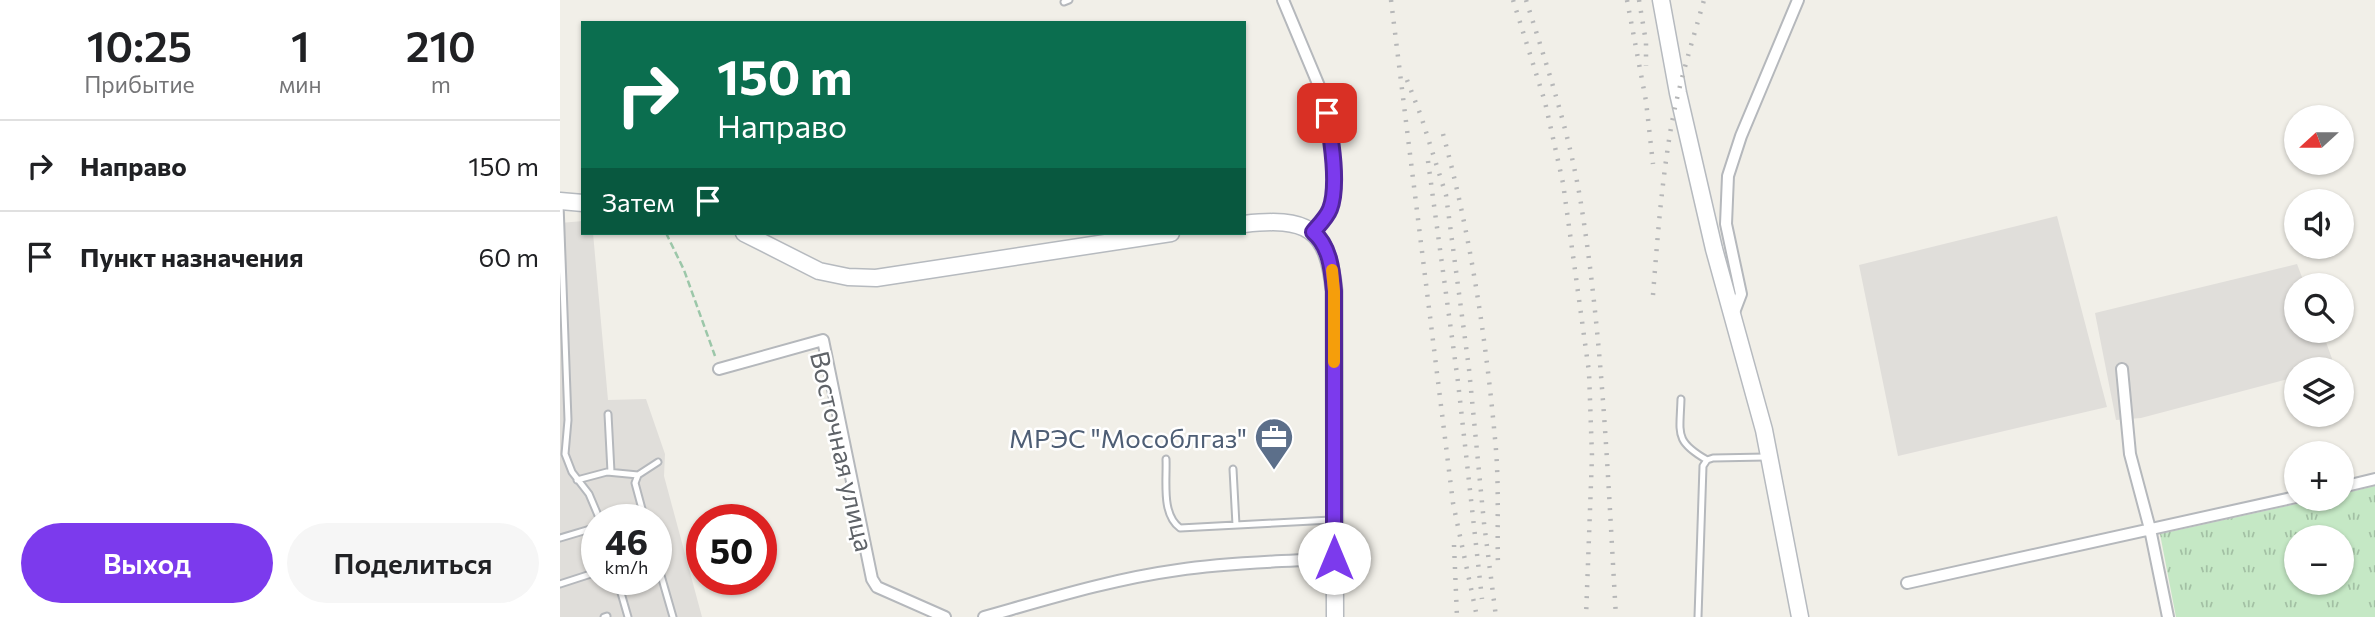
<!DOCTYPE html>
<html lang="ru">
<meta charset="utf-8">
<style>
:root{--surface:#fff;--page:#f6f6f6;--text:#202124;--muted:#757577;--line:#e0e0e0;--accent:#7c3aed}
body{margin:0;font-family:Commissioner,sans-serif;background:var(--page);color:var(--text);height:100vh;display:flex;flex-direction:column;font-size:26px;white-space:nowrap}
*{box-sizing:border-box;margin:0}
p{font-size:23px;color:var(--muted)}
.icon{flex:none;width:38px;height:38px;fill:none;stroke:currentColor;stroke-width:2;stroke-linecap:round;stroke-linejoin:round}
.map{position:relative;flex:1;overflow:hidden}
.details{display:flex;flex-direction:column;background:var(--surface);width:560px}
.details>*{flex:none}
.top-card{position:absolute;left:21px;top:21px;width:665px;height:214px;border-radius:0px;box-shadow:0 2px 5px #0004;background:#0b6e4f;color:#fff;overflow:hidden}
.needle{width:46px;rotate:249deg}
.buttons{position:absolute;left:1724px;top:105px;display:grid;gap:14px}
.buttons a{display:grid;place-items:center;width:70px;height:70px;border-radius:50%;background:var(--surface);box-shadow:0 2px 5px #0004;font-size:35px}
.speed{position:absolute;left:21px;top:504px;display:flex;gap:14px;font-size:35px;font-weight:700;text-align:center}
.speed>*{display:grid;place-content:center;width:91px;height:91px;border-radius:50%;background:var(--surface);box-shadow:0 2px 5px #0004;line-height:1}
.speed small{font-size:18px;font-weight:400}
.speed .limit{border:10px solid #d22;background:#fff;color:#111}
.pin{position:absolute;display:grid;place-items:center;width:60px;height:60px;color:#fff;margin:-30px;border-radius:14px;box-shadow:0 4px 10px #0006}
.me{position:absolute;width:77px;margin:-38px;rotate:0deg;stroke-linejoin:round;filter:drop-shadow(0 0 5px #0008)}
.turn{display:flex;align-items:center;gap:24px;height:147px;padding:0 21px;font-size:32px}
.turn .icon{width:91px;height:91px;stroke-width:2.5}
.turn b{display:block;font-size:49px;line-height:60px}
.then{display:flex;align-items:center;height:66px;padding:0 21px;background:#0003;gap:14px;font-size:26px}
.eta{display:flex;justify-content:space-evenly;align-items:center;height:119px;text-align:center}
.eta b{font-size:42px;font-weight:600;line-height:49px}
.button{display:flex;gap:14px;margin-top:auto;padding:14px 21px}
.button a{flex:1;height:80px;border-radius:42px;background:var(--accent);color:#fff;font-size:28px;font-weight:600;line-height:80px;text-align:center}
.button a+a{background:var(--page);color:var(--text)}
ul{padding:0;list-style:none}
li{display:flex;align-items:center;gap:21px;height:91px;padding:0 21px;border-top:2px solid var(--line)}
li div{flex:1}
li b{display:block;font-size:26px}
li em{font-style:normal}
main{display:flex;flex:1;min-height:0}
.map>svg:first-child{display:block}
.industrial{fill:#e0deda;fill-rule:evenodd}
.grass{fill:url(#grass-tufts);fill-rule:evenodd}
.lines{fill:none;stroke-linecap:round;stroke-linejoin:round}
.service-casing{stroke:#b5b8bc;stroke-width:9}
.minor-casing{stroke:#b5b8bc;stroke-width:14}
.secondary-casing{stroke:#b6babf;stroke-width:19}
.path{stroke:#9cc7a9;stroke-width:2.5;stroke-dasharray:7 3.5;stroke-linecap:butt}
.service{stroke:#fff;stroke-width:5}
.minor{stroke:#fff;stroke-width:10}
.secondary{stroke:#fff;stroke-width:16}
.rail{stroke:#b6b7b8;stroke-width:4.5;stroke-dasharray:2 9;stroke-linecap:butt}
.route-casing{stroke:#51269a;stroke-width:18}
.route{stroke:#7c3aed;stroke-width:12}
.slow{stroke:#f59e0b;stroke-width:12}
.labels{text-anchor:middle;dominant-baseline:central;stroke-width:5;stroke-linejoin:round;paint-order:stroke}
.service-label{font-size:26px;fill:#4e5e75;stroke:#fff;text-anchor:end}
.street-label{font-size:26px;fill:#5f6368;stroke:#fff}
</style>
<main>
<section class="details">
<div class="eta">
<div><b>10:25</b><p>Прибытие</p></div>
<div><b>1</b><p>мин</p></div>
<div><b>210</b><p>m</p></div>
</div>
<ul>
<li><svg class="icon" aria-label="right" viewBox="0 0 24 24"><path d="M7 20v-9h11M14 6l5 5-5 5"/></svg><div><b>Направо</b></div><em>150 m</em></li>
<li><svg class="icon" aria-label="arrive" viewBox="0 0 24 24"><path d="M6 21V4h12l-3 4 3 4H6"/></svg><div><b>Пункт назначения</b></div><em>60 m</em></li>
</ul>
<div class="button"><a>Выход</a><a>Поделиться</a></div>
</section>
<div class="map">
<svg width="1815" height="617" viewBox="0 0 1815 617">
<defs>
<pattern id="grass-tufts" width="24" height="20" patternUnits="userSpaceOnUse" patternTransform="scale(1.75)"><rect width="24" height="20" fill="#c5e8c5"/><path d="M3 7l-1-3M5 7V3M7 7l1-3M15 17l-1-3M17 17v-4M19 17l1-3" fill="none" stroke="#a3c0a4"/></pattern>
</defs>
<rect width="100%" height="100%" fill="#f1efe8"/>
<path class="industrial" d="M1497,216L1547,407L1338,456L1299,265Z
M23,221V233H33L48,400L86,399L105,454L104,476L142,617H0V223ZM37,520H96V579H37Z
M1737,264L1745,285H1736V331H1762L1775,367L1765,369H1736V377L1581,418L1556,420L1535,313Z"/>
<path class="grass" d="M1815,486V617H1616L1600,534L1759,499H1782V494ZM1782,537V583H1736V537Z"/>
<g class="lines">
<g class="service-casing">
<path id="service" d="M504,2L509,0
M0,204L8,420L5,454L12,472L29,494L40,520
M1121,399C1120,434 1114,441 1147,460
M48,414L51,472
M606,459C607,481 601,514 620,528L771,520
M673,469L676,525
M17,480L47,472L78,475
M85,520L75,483L78,475L98,462
M0,538L37,527
M96,558L113,617
M57,579L68,617
M0,584L37,572
M44,617L47,616
M1138,617L1143,466L1147,460L1153,458L1206,457"/>
</g>
<g class="minor-casing">
<path id="minor" d="M723,0L759,86L767,113L772,140L774,192L770,210L753,232
M1173,315L1181,294L1166,224L1168,176L1181,136L1238,0
M159,369L263,340L312,579L317,587L385,617
M1562,369L1570,454L1590,529L1608,617
M1782,487L1815,479
M1347,583L1736,497
M424,617C488,599 552,579 618,570C669,562 722,562 774,558"/>
</g>
<g class="secondary-casing">
<path id="secondary" d="M1101,0L1118,93L1154,249L1204,430L1240,617
M0,201L23,203
M684,224C746,217 768,227 774,291L775,617
M184,233L259,271L288,277L316,278L611,233"/>
</g>
<path class="path" d="M106,233L124,270L155,356"/>
<use href="#service" class="service"/>
<use href="#minor" class="minor"/>
<use href="#secondary" class="secondary"/>
<path class="rail" d="M831,0L893,503L917,617
M953,0L985,102L1003,183L1029,372L1032,456L1026,617
M966,0C988,69 1011,138 1022,210C1043,345 1048,481 1056,617
M1067,0L1086,101L1093,164
M1079,0L1086,42V66
M847,80L861,116L886,195L909,369L924,523L936,617
M883,134C911,236 927,345 936,450C939,489 937,528 938,567
M868,161L898,382L922,599
M1093,295C1097,243 1101,191 1109,140C1116,93 1131,46 1144,0
M894,545L897,617"/>
</g>
<g class="lines">
<g class="route-casing">
<path id="route" d="M767,113C771,138 779,186 770,209C767,217 759,225 753,232C770,246 772,270 774,291V558"/>
</g>
<use href="#route" class="route"/>
<path class="slow" d="M772,270L774,291V362"/>
</g>
<defs>
<g id="office-pin" transform="scale(2.0125)"><path d="M0 17L-7.5 6A9.5 9.5 0 1 1 7.5 6Z" fill="#5c6f8a" stroke="#fff"/><path d="M-6-3h4V-5.5h4V-3h4V5H-6ZM-1-4.5V-3h2v-1.5ZM-6 0V1H6V0Z" fill="#fff"/></g>
</defs>
<g fill-rule="evenodd">
<use href="#office-pin" x="714" y="437"/>
</g>
<g class="labels">
<g class="service-label">
<text x="687" y="437">МРЭС "Мособлгаз"</text>
</g>
<g class="street-label">
<text transform="translate(283 451) rotate(77)">Восточная улица</text>
</g>
</g>
</svg>
<div class="buttons">
<a><svg class="needle" viewBox="-14 -14 28 28"><path d="M0-13l5 13h-10z" fill="#e53935"/><path d="M0 13l5-13h-10z" fill="#757577"/></svg></a>
<a><svg class="icon" aria-label="sound" viewBox="0 0 24 24"><path d="M4 9h4l5-4v14l-5-4H4zM17 9q2 3 0 6"/></svg></a>
<a><svg class="icon" aria-label="search" viewBox="0 0 24 24"><circle cx="10" cy="10" r="6"/><path d="M15 15l6 6"/></svg></a>
<a><svg class="icon" aria-label="layers" viewBox="0 0 24 24"><path d="M12 4l9 5-9 5-9-5zM3 14l9 5 9-5"/></svg></a>
<a>+</a>
<a>−</a>
</div>
<div class="speed"><div>46<small>km/h</small></div><div class="limit">50</div></div>
<div class="pin" style="left:767px;top:113px;background:#d93025"><svg class="icon" aria-label="arrive" viewBox="0 0 24 24"><path d="M6 21V4h12l-3 4 3 4H6"/></svg></div>
<svg class="me" style="left:774px;top:558px" viewBox="-20 -20 40 40"><circle r="19" fill="#fff"/><path d="M0-13L10 11 0 6-10 11z" fill="#7c3aed"/></svg>
<div class="top-card">
<div class="turn"><svg class="icon" aria-label="right" viewBox="0 0 24 24"><path d="M7 20v-9h11M14 6l5 5-5 5"/></svg><div><b>150 m</b>Направо</div></div>
<div class="then">Затем<svg class="icon" aria-label="arrive" viewBox="0 0 24 24"><path d="M6 21V4h12l-3 4 3 4H6"/></svg></div>
</div>
</div>
</main>
